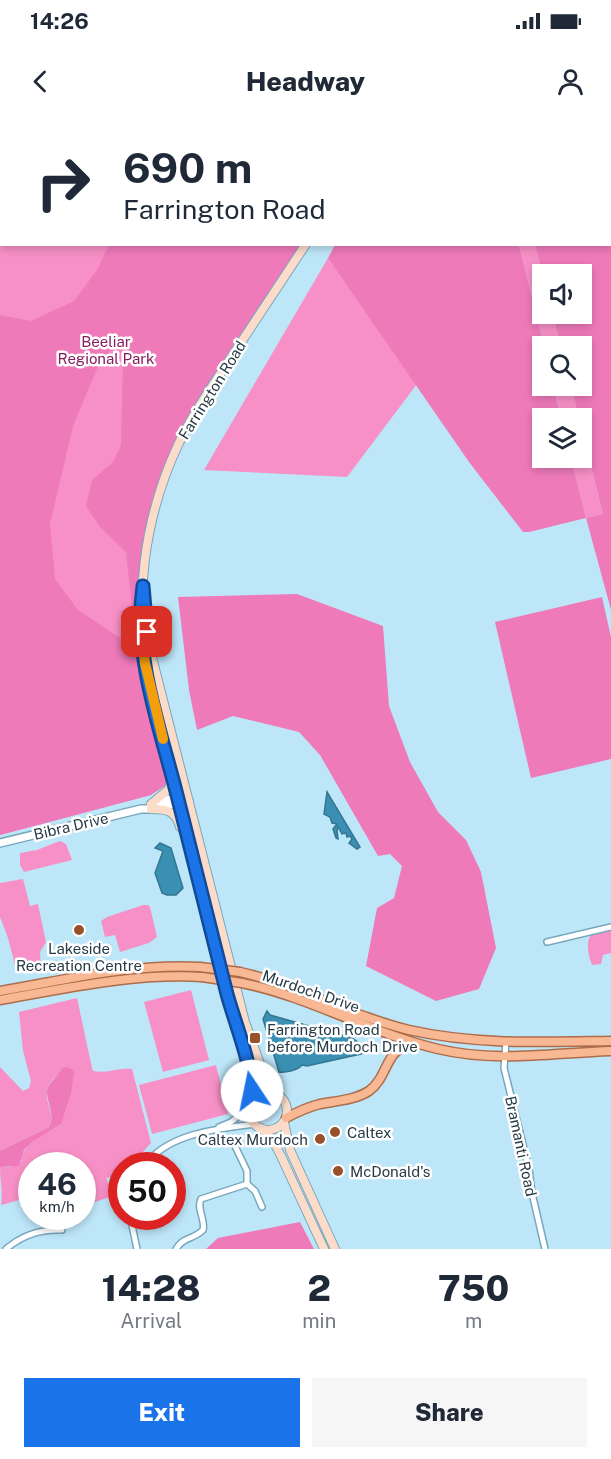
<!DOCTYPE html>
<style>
:root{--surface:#fff;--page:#f6f6f7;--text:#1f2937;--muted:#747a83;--accent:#1a73e8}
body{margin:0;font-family:"Public Sans",sans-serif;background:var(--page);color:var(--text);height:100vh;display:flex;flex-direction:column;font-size:22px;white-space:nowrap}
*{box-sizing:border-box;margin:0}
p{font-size:20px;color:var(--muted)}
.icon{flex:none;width:33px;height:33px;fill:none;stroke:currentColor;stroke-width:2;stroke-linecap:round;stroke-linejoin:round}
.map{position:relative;height:1129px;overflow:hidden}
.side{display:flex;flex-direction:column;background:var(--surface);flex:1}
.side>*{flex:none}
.top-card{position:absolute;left:0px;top:0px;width:612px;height:126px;box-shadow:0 3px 9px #0003;background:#fff;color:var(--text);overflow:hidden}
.controls{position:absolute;left:532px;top:144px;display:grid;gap:12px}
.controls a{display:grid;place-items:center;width:60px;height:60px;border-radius:0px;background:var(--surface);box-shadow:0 3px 9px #0003;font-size:30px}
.speed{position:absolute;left:18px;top:1032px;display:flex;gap:12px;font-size:30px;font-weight:700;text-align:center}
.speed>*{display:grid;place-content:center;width:78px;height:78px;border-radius:50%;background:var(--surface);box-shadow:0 3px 9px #0003;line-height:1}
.speed small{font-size:15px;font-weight:400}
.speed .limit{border:9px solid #d22;background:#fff;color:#111}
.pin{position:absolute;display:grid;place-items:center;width:51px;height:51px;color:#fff;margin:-26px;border-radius:12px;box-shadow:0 3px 9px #0006}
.me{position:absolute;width:66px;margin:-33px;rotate:349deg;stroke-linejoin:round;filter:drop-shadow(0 0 4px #0008)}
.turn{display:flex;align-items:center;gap:21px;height:126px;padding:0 24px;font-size:27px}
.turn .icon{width:78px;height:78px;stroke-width:2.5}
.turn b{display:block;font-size:42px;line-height:51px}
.eta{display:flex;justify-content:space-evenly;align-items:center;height:102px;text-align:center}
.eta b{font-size:36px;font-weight:800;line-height:42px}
.cta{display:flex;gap:12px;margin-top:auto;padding:12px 24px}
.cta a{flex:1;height:69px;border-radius:0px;background:var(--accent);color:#fff;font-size:24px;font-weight:800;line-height:69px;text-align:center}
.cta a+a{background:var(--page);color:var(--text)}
.status{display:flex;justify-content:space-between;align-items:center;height:42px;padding:0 30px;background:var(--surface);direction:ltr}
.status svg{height:16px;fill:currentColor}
header{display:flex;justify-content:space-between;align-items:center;height:78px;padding:0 24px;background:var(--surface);font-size:27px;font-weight:800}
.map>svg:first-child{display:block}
.green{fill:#f790c6}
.forest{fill:#ef7aba;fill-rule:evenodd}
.water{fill:#3a90b2;stroke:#347691;stroke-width:1.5}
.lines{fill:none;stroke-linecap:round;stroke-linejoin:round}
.minor-casing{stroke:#77a8be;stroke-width:8}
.tertiary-casing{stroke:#77a8be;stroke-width:10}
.secondary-casing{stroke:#77a8be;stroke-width:10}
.primary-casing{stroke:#ad6d4a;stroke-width:11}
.minor{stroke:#fff;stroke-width:5}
.tertiary{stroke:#fff;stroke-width:7}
.secondary{stroke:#fcdbc9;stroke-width:8}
.primary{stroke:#f9b894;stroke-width:8}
.primary-bridge-casing{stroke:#ad6d4a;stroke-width:11;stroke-linecap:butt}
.primary-bridge{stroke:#f9b894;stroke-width:8}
.route-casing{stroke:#114b97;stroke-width:15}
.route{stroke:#1a73e8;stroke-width:10}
.slow{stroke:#f59e0b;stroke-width:10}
.poi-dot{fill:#98512a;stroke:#fff;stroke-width:2}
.labels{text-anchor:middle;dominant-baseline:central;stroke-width:5;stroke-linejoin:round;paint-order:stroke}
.park-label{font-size:15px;fill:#861e5e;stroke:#fff}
.street-label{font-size:15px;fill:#273b45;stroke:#fff}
.poi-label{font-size:15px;fill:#273b45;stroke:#fff;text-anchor:start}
</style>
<div class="status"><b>14:26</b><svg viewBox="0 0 49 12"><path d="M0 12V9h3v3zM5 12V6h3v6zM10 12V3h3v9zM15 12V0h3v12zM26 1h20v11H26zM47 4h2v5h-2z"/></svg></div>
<header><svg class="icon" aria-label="back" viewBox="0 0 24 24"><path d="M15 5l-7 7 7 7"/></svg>Headway<svg class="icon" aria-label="person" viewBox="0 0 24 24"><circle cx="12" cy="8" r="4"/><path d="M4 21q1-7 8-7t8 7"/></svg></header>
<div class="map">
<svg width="611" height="1129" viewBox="0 0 611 1129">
<rect width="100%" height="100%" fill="#bee6f9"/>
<path class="green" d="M0,0L2,124L302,125L195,286L174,322L147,401L137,475L139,536L154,594L151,675L0,715Z
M519,125H535L543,157V194H552L561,226H544Z
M328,138L417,264L347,357L204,350Z
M553,266H571L579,298H561Z
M582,311L603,394L586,398L571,338H582Z
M60,721L66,724L72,740L24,752L20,745V733L37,730Z
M23,759L30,786L38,784L46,822L40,832L41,850L16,849L8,818L0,797V763Z
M143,785H148L150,787L157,817L149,823L120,832L115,815L105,817L101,801L107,797Z
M611,809V833L603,835L601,844L592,845C589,838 585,822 591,815C595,810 605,810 611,809Z
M191,870L209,940L163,952L144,882Z
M77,878L92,948L93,951C107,954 119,947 132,949L151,1023L131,1045L122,1046L121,1055L106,1058L113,1076L83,1086L82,1046H32L31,1077L1,1085C3,1072 0,1061 0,1047H10L21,1042C22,1022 46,1014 61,1004V952C57,956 50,961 48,967C43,981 56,994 49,1007L0,1031V947L23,971L29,968L31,961L23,931L19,892Z
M216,945L228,994L152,1014L139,965Z"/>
<path class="forest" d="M0,0H379L2,2L0,25Z
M611,98V490L586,398L529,412H523L469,342L328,138L335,125H519L544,226L543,266H553L561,298H543V338H571L586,398L603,394L582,311V298H579L571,266H582V226H561L552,194H582V154H543V157L535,125L610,124Z
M109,125H302L195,286L174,322L147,401L137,475L139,536L168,664L151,675L0,715V195L31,201L74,181L97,150ZM116,226L123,236L121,325L113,342L92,360L86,386L100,407L126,432L134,505L126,522L78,490L55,459L50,404L73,306L101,239Z
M297,474L383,506L389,586L410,642L438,692L466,720L481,752L496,828L479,869L436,881L366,846L377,788L394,778L402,746L390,734L378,736L320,635L299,612L233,596L197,610L189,570L178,477Z
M602,477L611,517V639L531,658L495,502Z
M66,947L71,949L74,952L71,973L61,1004L32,1022L24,1030L19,1046L0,1047V1031L49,1007C55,996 48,985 47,973C47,962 58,958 62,948Z
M300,1102L314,1129H206L218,1118Z"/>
<path class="water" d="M327,672L360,727L357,729L349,723L352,719L350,716L347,717L346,713L342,714L338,707L337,710L338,719L336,718L333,709L337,704L332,703L330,697L324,694Z
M160,723L171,728L183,768L176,775H167L162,773L155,753L163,731L155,728Z
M267,891L270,895L352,918L362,925L365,931L361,934L307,946L302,945C298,950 286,953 279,952L263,899Z"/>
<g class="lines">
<g class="minor-casing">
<path id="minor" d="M610,91L611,90
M547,822L611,807
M506,922L504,948L529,1049L532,1073L545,1129
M219,1007L231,1002L250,987
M144,1046C168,1013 217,1009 255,1004
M247,1064L255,1071L262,1087
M130,1096L137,1129
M6,1129C22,1115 41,1109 62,1110
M176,1129C184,1116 193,1120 203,1110C206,1100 196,1089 201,1079L247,1064V1051L234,1024"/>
</g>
<g class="tertiary-casing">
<path id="tertiary" d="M151,684L181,676
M0,723L141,689H151L189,681"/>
</g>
<g class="secondary-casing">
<path id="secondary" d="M381,2L382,0
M389,2V0
M146,503L153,541L245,902L263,952L275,973
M151,684L169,669L172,658
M151,689C167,689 176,691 180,707
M249 991a19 19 0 1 1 38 0a19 19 0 1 1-38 0Z
M252,981C252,943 234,900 224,862C199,762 173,661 149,561C133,482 144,398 178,325C192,295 210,269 228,242C254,203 280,164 306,124
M284,1002L290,1030L335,1129
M261,1008L272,1019L281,1036L324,1129"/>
</g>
<g class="primary-casing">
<path id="primary" d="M240,852C298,865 351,896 409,910C476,925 543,922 611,921
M242,863C310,877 370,913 438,929C498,943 551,933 611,931
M0,871C66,860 133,843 200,847
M0,880C67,868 134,853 202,857
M286,998C297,992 308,987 320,984C336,981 355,980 369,971C390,956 384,925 416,925"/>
</g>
<use href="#minor" class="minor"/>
<use href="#tertiary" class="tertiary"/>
<use href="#secondary" class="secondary"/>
<use href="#primary" class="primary"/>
<g class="primary-bridge-casing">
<path id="primary-bridge" d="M200,847L240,852
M202,857L242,863"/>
</g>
<use href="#primary-bridge" class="primary-bridge"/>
</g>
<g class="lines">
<g class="route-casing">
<path id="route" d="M147,512L143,466C133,536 160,608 177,675C194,741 210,808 227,874C235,903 251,942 252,971"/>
</g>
<use href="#route" class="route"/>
<path class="slow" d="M141,508L145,543L163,619"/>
</g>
<g class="poi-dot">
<circle cx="79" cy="810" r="6"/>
<rect x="249" y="912" width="12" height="12" rx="3"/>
<circle cx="335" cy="1012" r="6"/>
<circle cx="320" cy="1019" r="6"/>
<circle cx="338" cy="1051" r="6"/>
</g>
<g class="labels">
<g class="park-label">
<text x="106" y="221">Beeliar<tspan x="106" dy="17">Regional Park</tspan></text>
</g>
<g class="street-label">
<text transform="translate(212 270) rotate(-58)">Farrington Road</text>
<text transform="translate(71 706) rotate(-13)">Bibra Drive</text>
<text transform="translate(311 871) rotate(19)">Murdoch Drive</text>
<text transform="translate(521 1026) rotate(78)">Bramanti Road</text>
</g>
<g class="poi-label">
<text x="79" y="828" text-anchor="middle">Lakeside<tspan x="79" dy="17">Recreation Centre</tspan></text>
<text x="267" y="909">Farrington Road<tspan x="267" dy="17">before Murdoch Drive</tspan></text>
<text x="347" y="1012">Caltex</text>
<text x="308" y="1019" text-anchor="end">Caltex Murdoch</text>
<text x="350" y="1051">McDonald's</text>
</g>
</g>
</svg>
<div class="controls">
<a><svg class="icon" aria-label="sound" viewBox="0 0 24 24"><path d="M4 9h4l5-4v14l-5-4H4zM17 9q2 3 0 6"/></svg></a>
<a><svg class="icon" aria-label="search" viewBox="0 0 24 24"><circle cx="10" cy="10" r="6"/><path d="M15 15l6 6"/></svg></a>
<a><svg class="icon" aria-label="layers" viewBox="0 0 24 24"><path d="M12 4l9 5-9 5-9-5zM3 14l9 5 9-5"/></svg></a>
</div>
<div class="speed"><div>46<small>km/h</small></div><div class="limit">50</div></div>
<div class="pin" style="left:147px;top:512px;background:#d93025"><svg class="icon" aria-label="arrive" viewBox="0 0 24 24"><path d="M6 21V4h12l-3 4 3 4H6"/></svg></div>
<svg class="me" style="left:252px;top:971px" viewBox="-20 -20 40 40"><circle r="19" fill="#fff"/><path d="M0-13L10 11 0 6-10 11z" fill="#1a73e8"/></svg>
<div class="top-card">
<div class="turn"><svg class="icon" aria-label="right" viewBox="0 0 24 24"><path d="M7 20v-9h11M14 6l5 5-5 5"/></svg><div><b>690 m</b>Farrington Road</div></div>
</div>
</div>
<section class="side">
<div class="eta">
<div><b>14:28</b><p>Arrival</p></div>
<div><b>2</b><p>min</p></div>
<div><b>750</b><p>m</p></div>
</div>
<div class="cta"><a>Exit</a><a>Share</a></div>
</section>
